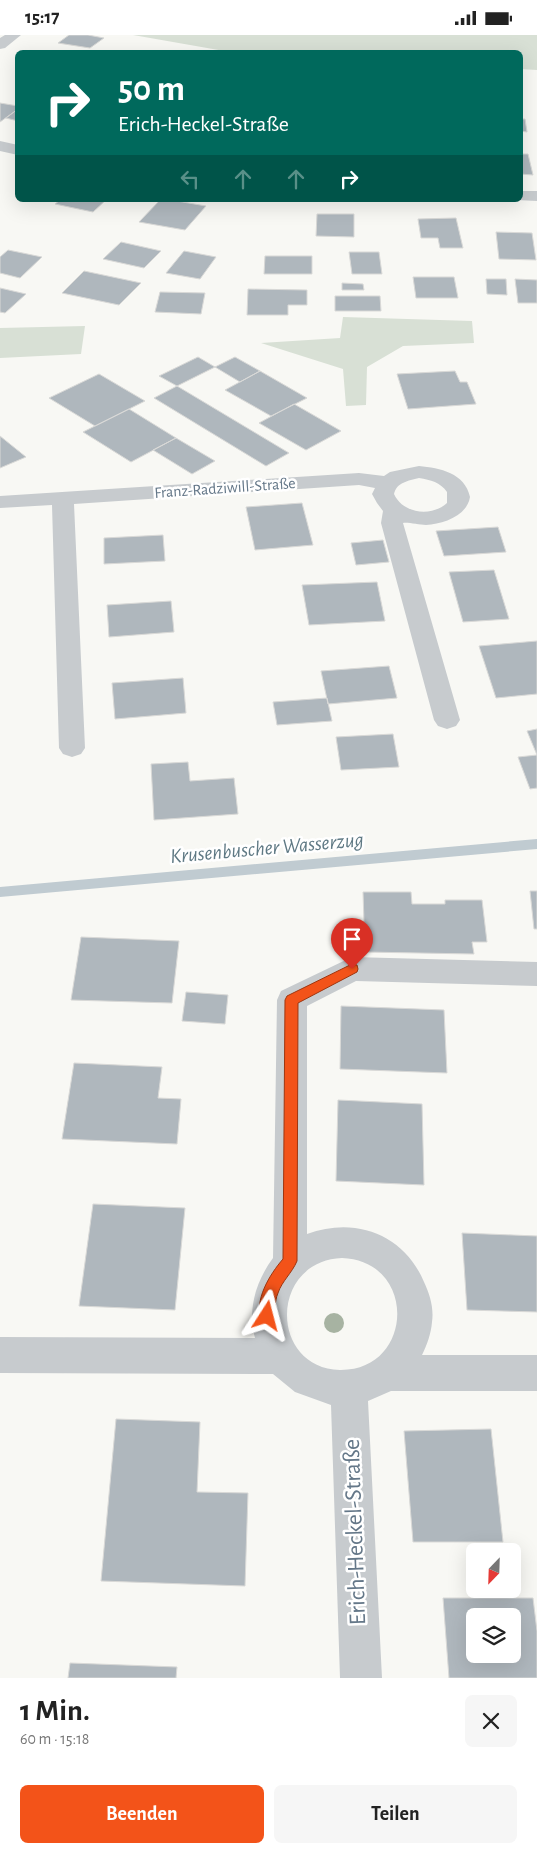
<!DOCTYPE html>
<html lang="de">
<meta charset="utf-8">
<style>
:root{--surface:#fff;--page:#f6f6f6;--text:#222;--muted:#767676;--accent:#f35319}
body{margin:0;font-family:"Alegreya Sans",sans-serif;background:var(--page);color:var(--text);height:100vh;display:flex;flex-direction:column;font-size:19px;white-space:nowrap}
*{box-sizing:border-box;margin:0}
p{font-size:16px;color:var(--muted)}
.icon{flex:none;width:28px;height:28px;fill:none;stroke:currentColor;stroke-width:2;stroke-linecap:round;stroke-linejoin:round}
.map{position:relative;height:1643px;overflow:hidden}
.sheet{display:flex;flex-direction:column;background:var(--surface);flex:1}
.sheet>*{flex:none}
.top-card{position:absolute;left:15px;top:15px;width:508px;height:152px;border-radius:8px;box-shadow:0 5px 20px #0002;background:#00695c;color:#fff;overflow:hidden}
.needle{width:32px;rotate:203deg}
.tools{position:absolute;left:466px;top:1508px;display:grid;gap:10px}
.tools a{display:grid;place-items:center;width:55px;height:55px;border-radius:8px;background:var(--surface);box-shadow:0 5px 20px #0002;font-size:25px}
.pin{position:absolute;display:grid;place-items:center;width:42px;height:42px;color:#fff;margin:-51px -21px;border-radius:50% 50% 50% 0;rotate:-45deg;box-shadow:0 0 5px #0007}
.pin .icon{rotate:45deg}
.me{position:absolute;width:55px;margin:-28px;rotate:9deg;stroke-linejoin:round;filter:drop-shadow(0 0 4px #0008)}
.turn{display:flex;align-items:center;gap:18px;height:105px;padding:0 20px;font-size:22px}
.turn .icon{width:65px;height:65px;stroke-width:2.5}
.turn b{display:block;font-size:35px;line-height:42px}
.lanes{display:flex;align-items:center;height:48px;padding:0 20px;background:#0003;justify-content:center;gap:25px;direction:ltr}
.lanes .off{opacity:.35}
.round{display:grid;place-items:center;flex:none;width:52px;height:52px;border-radius:8px;background:var(--page)}
.summary{display:flex;align-items:center;justify-content:space-between;height:85px;padding:0 20px}
h1{font-size:30px;font-weight:700;line-height:38px}
.cta{display:flex;gap:10px;margin-top:auto;padding:10px 20px}
.cta a{flex:1;height:58px;border-radius:8px;background:var(--accent);color:#fff;font-size:20px;font-weight:700;line-height:58px;text-align:center}
.cta a+a{background:var(--page);color:var(--text)}
.status{display:flex;justify-content:space-between;align-items:center;height:35px;padding:0 25px;background:var(--surface);direction:ltr}
.status svg{height:14px;fill:currentColor}
.map>svg:first-child{display:block}
.green{fill:#d8e0d5}
.lines{fill:none;stroke-linecap:round;stroke-linejoin:round}
.stream{fill:#c0cbd1;fill-rule:evenodd}
.building{fill:#afb7bd;stroke:#d9d9d7;fill-rule:evenodd}
.minor{fill:#c7cbce;fill-rule:evenodd}
.tree{fill:#a7b3a2}
.route{fill:#f35319;stroke:#9e3610}
.labels{text-anchor:middle;dominant-baseline:central;stroke-width:5;stroke-linejoin:round;paint-order:stroke}
.far-street-label{font-size:16px;fill:#647788;stroke:#fff}
.water-label{font-size:21px;font-style:italic;fill:#5f7984;stroke:#fff}
.near-street-label{font-size:24px;fill:#647788;stroke:#fff}
</style>
<div class="status"><b>15:17</b><svg viewBox="0 0 49 12"><path d="M0 12V9h3v3zM5 12V6h3v6zM10 12V3h3v9zM15 12V0h3v12zM26 1h20v11H26zM47 4h2v5h-2z"/></svg></div>
<div class="map">
<svg width="537" height="1643" viewBox="0 0 537 1643">
<rect width="100%" height="100%" fill="#f8f8f4"/>
<path class="green" d="M133,0H537V35L520,34V18L230,17Z
M343,282L472,286L474,308L403,311L367,332L366,370L346,371L343,334L261,308L340,303Z
M85,291L81,319L0,323V293Z"/>
<g class="lines">
<path class="stream" d="M537,804V814L0,862V852Z"/>
</g>
<path class="building" d="M69,0H88L104,3L90,13L58,8Z
M0,68L18,71V74L0,87Z
M18,74V86L6,83Z
M520,84H525L527,97L520,96Z
M520,119H528L533,140L520,139Z
M60,165H106L93,177L55,169Z
M160,165H171L206,171L185,195L139,187Z
M317,179H354V202L316,201Z
M456,183L463,213H440L438,203H421L418,184Z
M496,197L532,198L536,225L499,224Z
M121,207L161,216L144,233L103,224Z
M8,215L42,222L20,243L0,238V222Z
M184,216L216,222L200,244L166,238Z
M349,217H379L382,239H352Z
M265,221H312V239H264Z
M84,236L141,248L119,270L62,258Z
M413,242H454L458,263H416Z
M486,244H506L507,260L487,259Z
M515,244L537,245V268H518Z
M342,248L363,249L364,255H342Z
M0,253L26,259L5,278L0,277Z
M248,254L307,255V270H288V280H247Z
M160,257L205,258L201,279L155,277Z
M335,261H380L381,276H335Z
M198,322L215,332L177,351L159,341Z
M235,322L260,336L240,347L215,332Z
M260,336L307,363L271,381L225,355Z
M455,336L460,347H467L476,369L408,374L397,339Z
M99,339L145,366L95,391L49,363Z
M177,351L289,418L266,431L154,363Z
M294,369L341,396L306,415L259,388Z
M129,374L176,403L131,427L83,397Z
M0,401L26,422L0,433Z
M176,403L215,426L192,439L153,415Z
M302,468L313,510L255,515L246,472Z
M498,492L506,517L444,521L436,496Z
M163,500L165,526L104,529V503Z
M383,505L389,527L356,530L351,508Z
M494,535L509,584L463,587L449,537Z
M377,547L385,586L309,590L302,550Z
M171,566L174,597L109,602L107,570Z
M537,606V659L496,663L479,611Z
M389,631L397,663L328,669L321,636Z
M183,643L186,678L115,684L112,648Z
M327,663L332,686L277,690L273,667Z
M537,694V753L530,754L518,722L537,720L527,696Z
M393,699L399,732L341,735L336,702Z
M188,727L190,746L234,743L238,779L154,785L151,729Z
M530,856H537V894H534Z
M363,857H411L412,869H445V865H482L487,907H472L474,919L365,917Z
M81,902L179,906L172,968L71,965Z
M186,957L228,960L225,989L182,986Z
M341,971L444,975L447,1038L340,1034Z
M74,1028L162,1032L158,1063L181,1064L177,1109L62,1104Z
M338,1065L422,1069L424,1150L336,1146Z
M93,1169L185,1173L175,1275L79,1271Z
M462,1198L537,1201V1277L467,1275Z
M116,1384L200,1387L197,1457L248,1458L245,1551L101,1546Z
M491,1394L503,1507H413L404,1396Z
M443,1563H533L537,1596V1643H449ZM475,1581H512V1619H475Z
M70,1628L177,1632L176,1643H68Z"/>
<g class="lines">
<path class="minor" d="M5,0H21L5,13L0,14V3Z
M0,106L18,110V120L0,116Z
M520,156H537V166L516,165H520Z
M419,431C440,433 465,438 470,462C467,481 443,489 426,490C419,490 408,487 403,488L460,685L456,691L447,694L438,691L434,685L381,488L383,476L377,468L372,459L375,453L359,450L74,469L85,713L81,719L72,722L63,719L59,713L52,470L0,473V461L359,438L384,441L390,437ZM419,443C431,445 440,447 447,457V468C432,482 403,479 394,459C397,447 408,446 419,443Z
M352,922L537,927V951L356,946L307,971V1199C355,1181 404,1199 424,1247C430,1260 434,1273 432,1287C431,1299 427,1310 422,1320H537V1356H391L368,1366L382,1643H340L331,1370L295,1357L273,1339L0,1338V1302L255,1303C247,1275 256,1246 273,1223L277,965L281,956ZM342,1223C418,1226 414,1336 340,1335C269,1333 269,1226 342,1223Z"/>
</g>
<circle class="tree" cx="334" cy="1288" r="10"/>
<path class="route" d="M352,929L357,930L358,934L357,937L298,968L297,1226C292,1238 282,1246 278,1258C274,1267 276,1277 272,1286L267,1288L262,1286C253,1266 270,1239 283,1224L285,965L287,961Z"/>
<g class="labels">
<g class="far-street-label">
<text transform="translate(225 453) rotate(-4)">Franz-Radziwill-Straße</text>
</g>
<g class="water-label">
<text transform="translate(267 813) rotate(-5)">Krusenbuscher Wasserzug</text>
</g>
<g class="near-street-label">
<text transform="translate(355 1497) rotate(-92)">Erich-Heckel-Straße</text>
</g>
</g>
</svg>
<div class="tools">
<a><svg class="needle" viewBox="-14 -14 28 28"><path d="M0-13l5 13h-10z" fill="#e53935"/><path d="M0 13l5-13h-10z" fill="#767676"/></svg></a>
<a><svg class="icon" aria-label="layers" viewBox="0 0 24 24"><path d="M12 4l9 5-9 5-9-5zM3 14l9 5 9-5"/></svg></a>
</div>
<div class="pin" style="left:352px;top:934px;background:#d93025"><svg class="icon" aria-label="arrive" viewBox="0 0 24 24"><path d="M6 21V4h12l-3 4 3 4H6"/></svg></div>
<svg class="me" style="left:267px;top:1281px" viewBox="-20 -20 40 40"><path d="M0-17L14 15 0 8-14 15z" fill="#f35319" stroke="#fff" stroke-width="4"/></svg>
<div class="top-card">
<div class="turn"><svg class="icon" aria-label="right" viewBox="0 0 24 24"><path d="M7 20v-9h11M14 6l5 5-5 5"/></svg><div><b>50 m</b>Erich-Heckel-Straße</div></div>
<div class="lanes"><svg class="icon off" aria-label="left" viewBox="0 0 24 24"><path d="M17 20v-9H6M10 6l-5 5 5 5"/></svg><svg class="icon off" aria-label="ahead" viewBox="0 0 24 24"><path d="M12 20V5M6 11l6-6 6 6"/></svg><svg class="icon off" aria-label="ahead" viewBox="0 0 24 24"><path d="M12 20V5M6 11l6-6 6 6"/></svg><svg class="icon" aria-label="right" viewBox="0 0 24 24"><path d="M7 20v-9h11M14 6l5 5-5 5"/></svg></div>
</div>
</div>
<section class="sheet">
<div class="summary"><div><h1>1 Min.</h1><p>60 m · 15:18</p></div><a class="round"><svg class="icon" aria-label="close" viewBox="0 0 24 24"><path d="M6 6l12 12M18 6L6 18"/></svg></a></div>
<div class="cta"><a>Beenden</a><a>Teilen</a></div>
</section>
